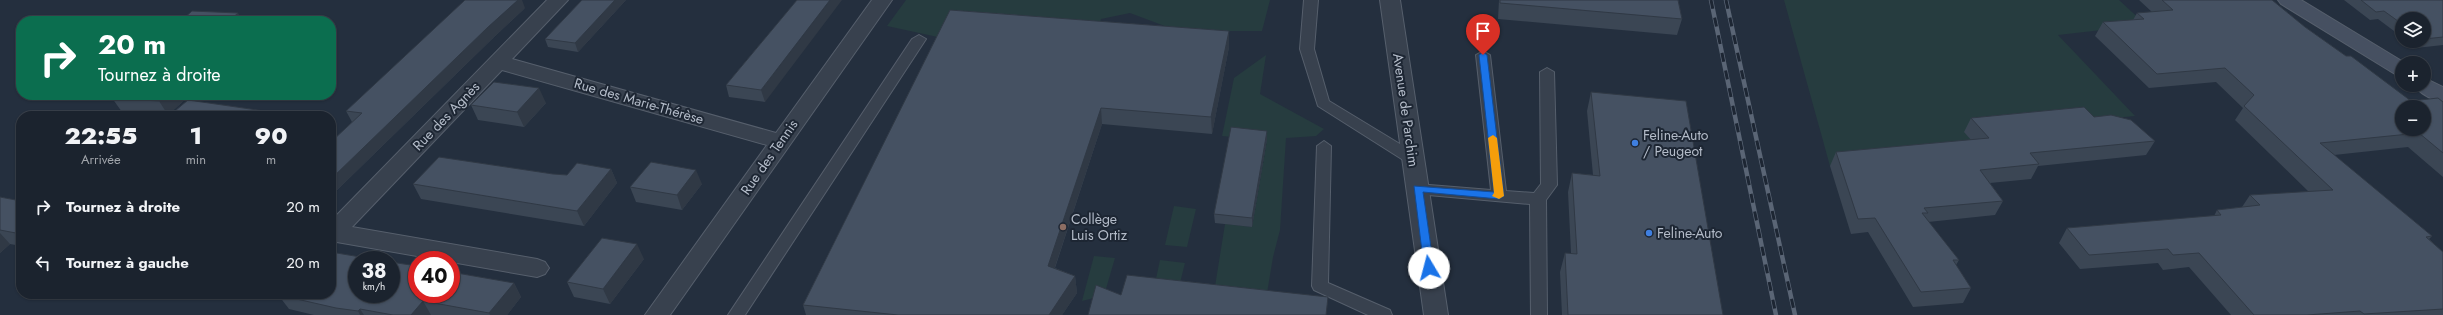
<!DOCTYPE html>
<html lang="fr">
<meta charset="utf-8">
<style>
:root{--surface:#1b232e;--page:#282f3a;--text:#f1f3f6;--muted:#a0a4aa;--line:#39404a}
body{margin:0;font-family:Jost,sans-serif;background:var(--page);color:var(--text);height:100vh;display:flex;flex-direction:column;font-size:15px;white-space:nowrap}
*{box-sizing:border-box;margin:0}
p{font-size:13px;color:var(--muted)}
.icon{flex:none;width:22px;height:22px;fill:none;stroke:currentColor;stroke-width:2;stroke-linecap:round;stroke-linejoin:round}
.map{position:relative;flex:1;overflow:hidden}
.drawer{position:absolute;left:16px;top:111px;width:320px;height:188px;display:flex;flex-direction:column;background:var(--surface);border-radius:16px;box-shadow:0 1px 3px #0004,0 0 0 1px var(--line)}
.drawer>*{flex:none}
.hud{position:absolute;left:16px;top:16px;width:320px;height:84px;border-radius:16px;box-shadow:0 1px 3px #0004,0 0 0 1px var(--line);background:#0b6e4f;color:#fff;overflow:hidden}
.controls{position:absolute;left:2395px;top:12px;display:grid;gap:8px}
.controls a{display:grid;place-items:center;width:36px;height:36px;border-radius:50%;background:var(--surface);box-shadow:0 1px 3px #0004,0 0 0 1px var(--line);font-size:20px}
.speed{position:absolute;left:348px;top:251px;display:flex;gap:8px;font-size:20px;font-weight:700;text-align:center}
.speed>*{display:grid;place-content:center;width:52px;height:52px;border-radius:50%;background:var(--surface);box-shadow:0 1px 3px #0004,0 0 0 1px var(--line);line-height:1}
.speed small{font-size:10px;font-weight:400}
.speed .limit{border:6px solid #d22;background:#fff;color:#111}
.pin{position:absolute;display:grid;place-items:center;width:34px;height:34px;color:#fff;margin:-41px -17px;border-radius:50% 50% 50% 0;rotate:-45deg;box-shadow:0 0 4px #0007}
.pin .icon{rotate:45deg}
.me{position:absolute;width:44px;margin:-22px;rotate:352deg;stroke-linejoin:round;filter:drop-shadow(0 0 3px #0008)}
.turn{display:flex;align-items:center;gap:14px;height:84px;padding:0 16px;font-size:18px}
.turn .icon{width:52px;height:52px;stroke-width:2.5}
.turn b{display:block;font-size:28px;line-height:34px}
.eta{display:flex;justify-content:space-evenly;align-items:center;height:68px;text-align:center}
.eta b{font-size:24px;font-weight:800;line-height:28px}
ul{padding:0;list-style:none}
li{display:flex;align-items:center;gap:12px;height:56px;padding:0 16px}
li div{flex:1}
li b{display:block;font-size:15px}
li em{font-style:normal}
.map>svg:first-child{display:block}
.green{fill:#263c3f}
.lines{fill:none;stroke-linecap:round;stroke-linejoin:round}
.service-casing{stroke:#565f6c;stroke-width:2}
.minor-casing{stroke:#565f6c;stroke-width:2}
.tertiary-casing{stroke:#565f6c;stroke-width:2}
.secondary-casing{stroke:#565f6c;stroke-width:2}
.service{fill:#38414e;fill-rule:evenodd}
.minor{fill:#38414e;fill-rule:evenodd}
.tertiary{fill:#38414e;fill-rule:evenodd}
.secondary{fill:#465061;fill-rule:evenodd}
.rail-casing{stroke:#5a6575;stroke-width:4.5}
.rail{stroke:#1d2633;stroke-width:3;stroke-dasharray:9;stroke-linecap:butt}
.wall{fill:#3b4654}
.shaded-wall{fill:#303945}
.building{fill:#455162;stroke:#303945;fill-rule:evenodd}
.route{fill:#1a73e8;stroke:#114b97}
.slow{fill:#f59e0b}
.shop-dot{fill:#3f7fe0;stroke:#1d2633;stroke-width:1.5}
.education-dot{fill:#8d6e63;stroke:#1d2633;stroke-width:1.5}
.labels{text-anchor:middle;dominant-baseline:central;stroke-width:4;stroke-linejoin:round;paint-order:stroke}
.street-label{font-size:14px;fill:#b4bcc9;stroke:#1d2633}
.poi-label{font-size:14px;fill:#b4bcc9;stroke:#1d2633;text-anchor:start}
</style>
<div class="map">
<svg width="2443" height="315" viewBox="0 0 2443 315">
<rect width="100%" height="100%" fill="#242f3e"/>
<path class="green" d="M906,0H1270L1262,31H1178L1130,13L1101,19L1095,37L947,39L887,26Z
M1784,0H2119L2146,25L2058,35L2135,116L1965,132L1981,153L1830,166Z
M1266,55L1260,94L1324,129L1316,136L1286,138L1280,230L1273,257L1265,305L1213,299L1225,224L1252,227L1267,140L1222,136L1234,78Z
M1174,206L1196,209L1187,247L1165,245Z
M1094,256L1115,258L1101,306L1094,298L1082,301Z
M1160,260L1185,263L1177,295L1153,293Z"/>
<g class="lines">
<g class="service-casing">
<path id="service" d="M1304,0H1318L1314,49L1329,101L1418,155L1421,159L1418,163H1408L1318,106L1300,49Z
M919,35L926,39L745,315H728L912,39Z
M1483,51L1490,55L1506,191L1534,193L1541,184L1540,72L1547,68L1554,72L1557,185L1546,200L1547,315H1531L1530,204L1417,194L1412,193L1409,189L1412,185L1417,184L1491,190L1476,55Z
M1324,141L1331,146L1328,283L1390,310L1392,315H1368L1314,290L1312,286L1317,146Z"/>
</g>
<g class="minor-casing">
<path id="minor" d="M547,0H568L512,59L776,133L872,0H892L670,315H645L767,145L502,70L352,227L537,259L545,262L549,268L545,274L537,277L331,241V221Z"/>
</g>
<g class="tertiary-casing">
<path id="tertiary" d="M1380,0H1400L1448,315H1424Z"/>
</g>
<g class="secondary-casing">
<path id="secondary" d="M2278,0H2301L2405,63H2402V76L2395,74L2281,4Z
M2424,78L2443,87V103C2433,100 2420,94 2414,85H2424Z"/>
</g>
<use href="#service" class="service"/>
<use href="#minor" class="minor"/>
<use href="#tertiary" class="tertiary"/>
<use href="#secondary" class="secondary"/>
<g class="rail-casing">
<path id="rail" d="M1711,0L1776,315
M1726,0L1795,315"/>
</g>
<use href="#rail" class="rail"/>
</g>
<path class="wall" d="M582,0H626L578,52L548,47L545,39Z
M797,0L765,102L729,97L726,85Z
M1499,0H1678L1682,19L1677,35L1498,19Z
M2139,0H2272L2305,27L2346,56L2411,101L2443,102V177L2408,147L2334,155L2432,236L2429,239L2443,252V315H2231L2189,267L2163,270L2158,263L2080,269L2059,243L2067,228L2214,216L2217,210L2242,207L2250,195L2309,192L2235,120L2243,108L2216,82L2149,88L2095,36L2103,22L2133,20L2137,13L2152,12Z
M2344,0H2443V45L2416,48L2407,41H2424V19H2402V37L2378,19L2370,20Z
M525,8L492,39L331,196V142L352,122L346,111Z
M950,10L1229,31V47L1212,134L1102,124L1055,268L1075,276L1077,293L1062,315H806L803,305Z
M1591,92L1723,315H1562L1560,272L1565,253H1571L1568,192L1572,173L1593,175L1587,111Z
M115,95H190L168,115L122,112L112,98Z
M546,103L524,127L478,120L471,105Z
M2094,117L2155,141L2146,155L2038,166L2031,179L1990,183L2003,201L1995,215L1928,222L1959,260L1956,265L1971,288L1963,303L1913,307L1868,232L1851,234L1830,166L1836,152L1971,140L1964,132L1971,118Z
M1267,131V139L1252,227L1215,223L1214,214Z
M611,169L617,183L584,226L421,199L413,184L553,174L567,175Z
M702,184L682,210L636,202L630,187Z
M0,197L21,201V246L10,244L0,253Z
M644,259L610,304L574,297L567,282Z
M514,283L521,297L507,315H314L289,309L279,296L268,294H331Z"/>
<path class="shaded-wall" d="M518,0H522L525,8L492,39L331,196V179L487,28Z
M615,0H626L578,52L575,43Z
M830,0H842L765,102L761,90Z
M238,13L243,21H229Z
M1229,31V47L1212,134L1211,117Z
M539,88L546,103L524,127L517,112Z
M165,95H190L168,115L159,101Z
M1101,108L1102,124L1050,282L1048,266Z
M271,112L274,116H267Z
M1267,131V139L1252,227V218Z
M611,169L617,183L584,226L577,211Z
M696,170L702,184L682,210L677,195Z
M0,233L10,244L0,253Z
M637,244L644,259L610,304L603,289Z
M1075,276L1077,293L1062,315H1049Z
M514,283L521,297L507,315H490L489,313Z
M423,301L431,315H411Z
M360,309L364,315H360L358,311Z"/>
<path class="building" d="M465,0H518L487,28L331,179V142L362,113L346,111Z
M582,0H615L575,43L545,39Z
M797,0H830L761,90L726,85Z
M1500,0H1678L1682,19L1500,3Z
M2162,0H2272L2305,27L2346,56H2351L2411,101L2438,98L2443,102V153L2419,133L2320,143L2432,236L2426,237L2443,252V309L2364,314L2360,311L2307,315H2254L2199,253L2173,255L2168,249L2089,255L2067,228L2221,215L2217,210L2260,205L2250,195L2333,190L2244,106L2254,95L2225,68L2157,74L2103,22L2144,19L2137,13L2173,10ZM2402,107H2424V129H2402Z
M2361,0H2443V37L2424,39V19H2402V24L2384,11L2376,12Z
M950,10L1229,31L1211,117L1101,108L1048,266L1075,276L1049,315H898L803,305Z
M192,11L238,13L229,21H181Z
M494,82L539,88L517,112L471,105Z
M1591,92L1686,101L1723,315H1568L1565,253L1577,254L1572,173L1600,176Z
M115,95H165L159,101L112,98Z
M188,100L271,112L267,116H169Z
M2084,107L2094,117L2111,115L2131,120L2155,141L2030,153L2039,164L1980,170L2003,201L1924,208L1928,213H1922L1959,260H1953L1971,288L1921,292L1875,218L1858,219L1836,152L1989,138L1971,118Z
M1231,127L1267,131L1252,218L1214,214Z
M439,157L553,174L567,175L577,163L611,169L577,211L413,184Z
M651,162L696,170L677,195L630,187Z
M0,197L21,201V234L0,230Z
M602,238L637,244L603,289L567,282Z
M331,252L378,260H357V294H391V262L417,266V294H451V272L514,283L489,313L423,301L411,315H393L360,309L358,311L336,308L279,295V294H331Z
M1127,275L1328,297L1326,315H1088L1096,285L1121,295Z"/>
<path class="route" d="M1483,52L1487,55L1504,196L1499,199L1423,192L1434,268L1429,271L1424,268L1414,186L1494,192L1479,55Z"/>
<path class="slow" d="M1493,135L1497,138L1504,196L1499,199L1492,196L1494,193L1488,138Z"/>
<g class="shop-dot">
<circle cx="1635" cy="143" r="4"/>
<circle cx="1649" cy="233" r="4"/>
</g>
<circle class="education-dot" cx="1063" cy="227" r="4"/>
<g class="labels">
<g class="street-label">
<text transform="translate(639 101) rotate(16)">Rue des Marie-Thérèse</text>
<text transform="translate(1406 110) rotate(82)">Avenue de Parchim</text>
<text transform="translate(446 116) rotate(-46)">Rue des Agnès</text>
<text transform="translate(769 157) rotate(-55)">Rue des Tennis</text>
</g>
<g class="poi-label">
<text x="1643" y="135">Feline-Auto<tspan x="1643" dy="16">/ Peugeot</tspan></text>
<text x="1071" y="219">Collège<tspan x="1071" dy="16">Luis Ortiz</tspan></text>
<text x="1657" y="233">Feline-Auto</text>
</g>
</g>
</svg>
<div class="controls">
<a><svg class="icon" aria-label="layers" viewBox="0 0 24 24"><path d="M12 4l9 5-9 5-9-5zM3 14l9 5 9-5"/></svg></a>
<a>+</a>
<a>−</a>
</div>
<div class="speed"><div>38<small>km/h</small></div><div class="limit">40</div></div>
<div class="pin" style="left:1483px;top:55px;background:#d93025"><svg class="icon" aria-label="arrive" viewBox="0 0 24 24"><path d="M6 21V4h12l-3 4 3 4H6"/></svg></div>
<svg class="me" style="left:1429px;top:268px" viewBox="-20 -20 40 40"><circle r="19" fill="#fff"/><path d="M0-13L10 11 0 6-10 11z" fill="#1a73e8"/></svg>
<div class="hud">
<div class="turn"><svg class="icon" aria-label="right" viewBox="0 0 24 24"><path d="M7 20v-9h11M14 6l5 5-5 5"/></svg><div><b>20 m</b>Tournez à droite</div></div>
</div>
<section class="drawer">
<div class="eta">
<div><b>22:55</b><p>Arrivée</p></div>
<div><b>1</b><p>min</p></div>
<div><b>90</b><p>m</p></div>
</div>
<ul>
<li><svg class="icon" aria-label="right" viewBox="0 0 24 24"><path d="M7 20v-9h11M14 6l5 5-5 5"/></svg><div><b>Tournez à droite</b></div><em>20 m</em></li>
<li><svg class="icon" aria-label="left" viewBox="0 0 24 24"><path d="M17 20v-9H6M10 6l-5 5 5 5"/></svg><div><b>Tournez à gauche</b></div><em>20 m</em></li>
</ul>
</section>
</div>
